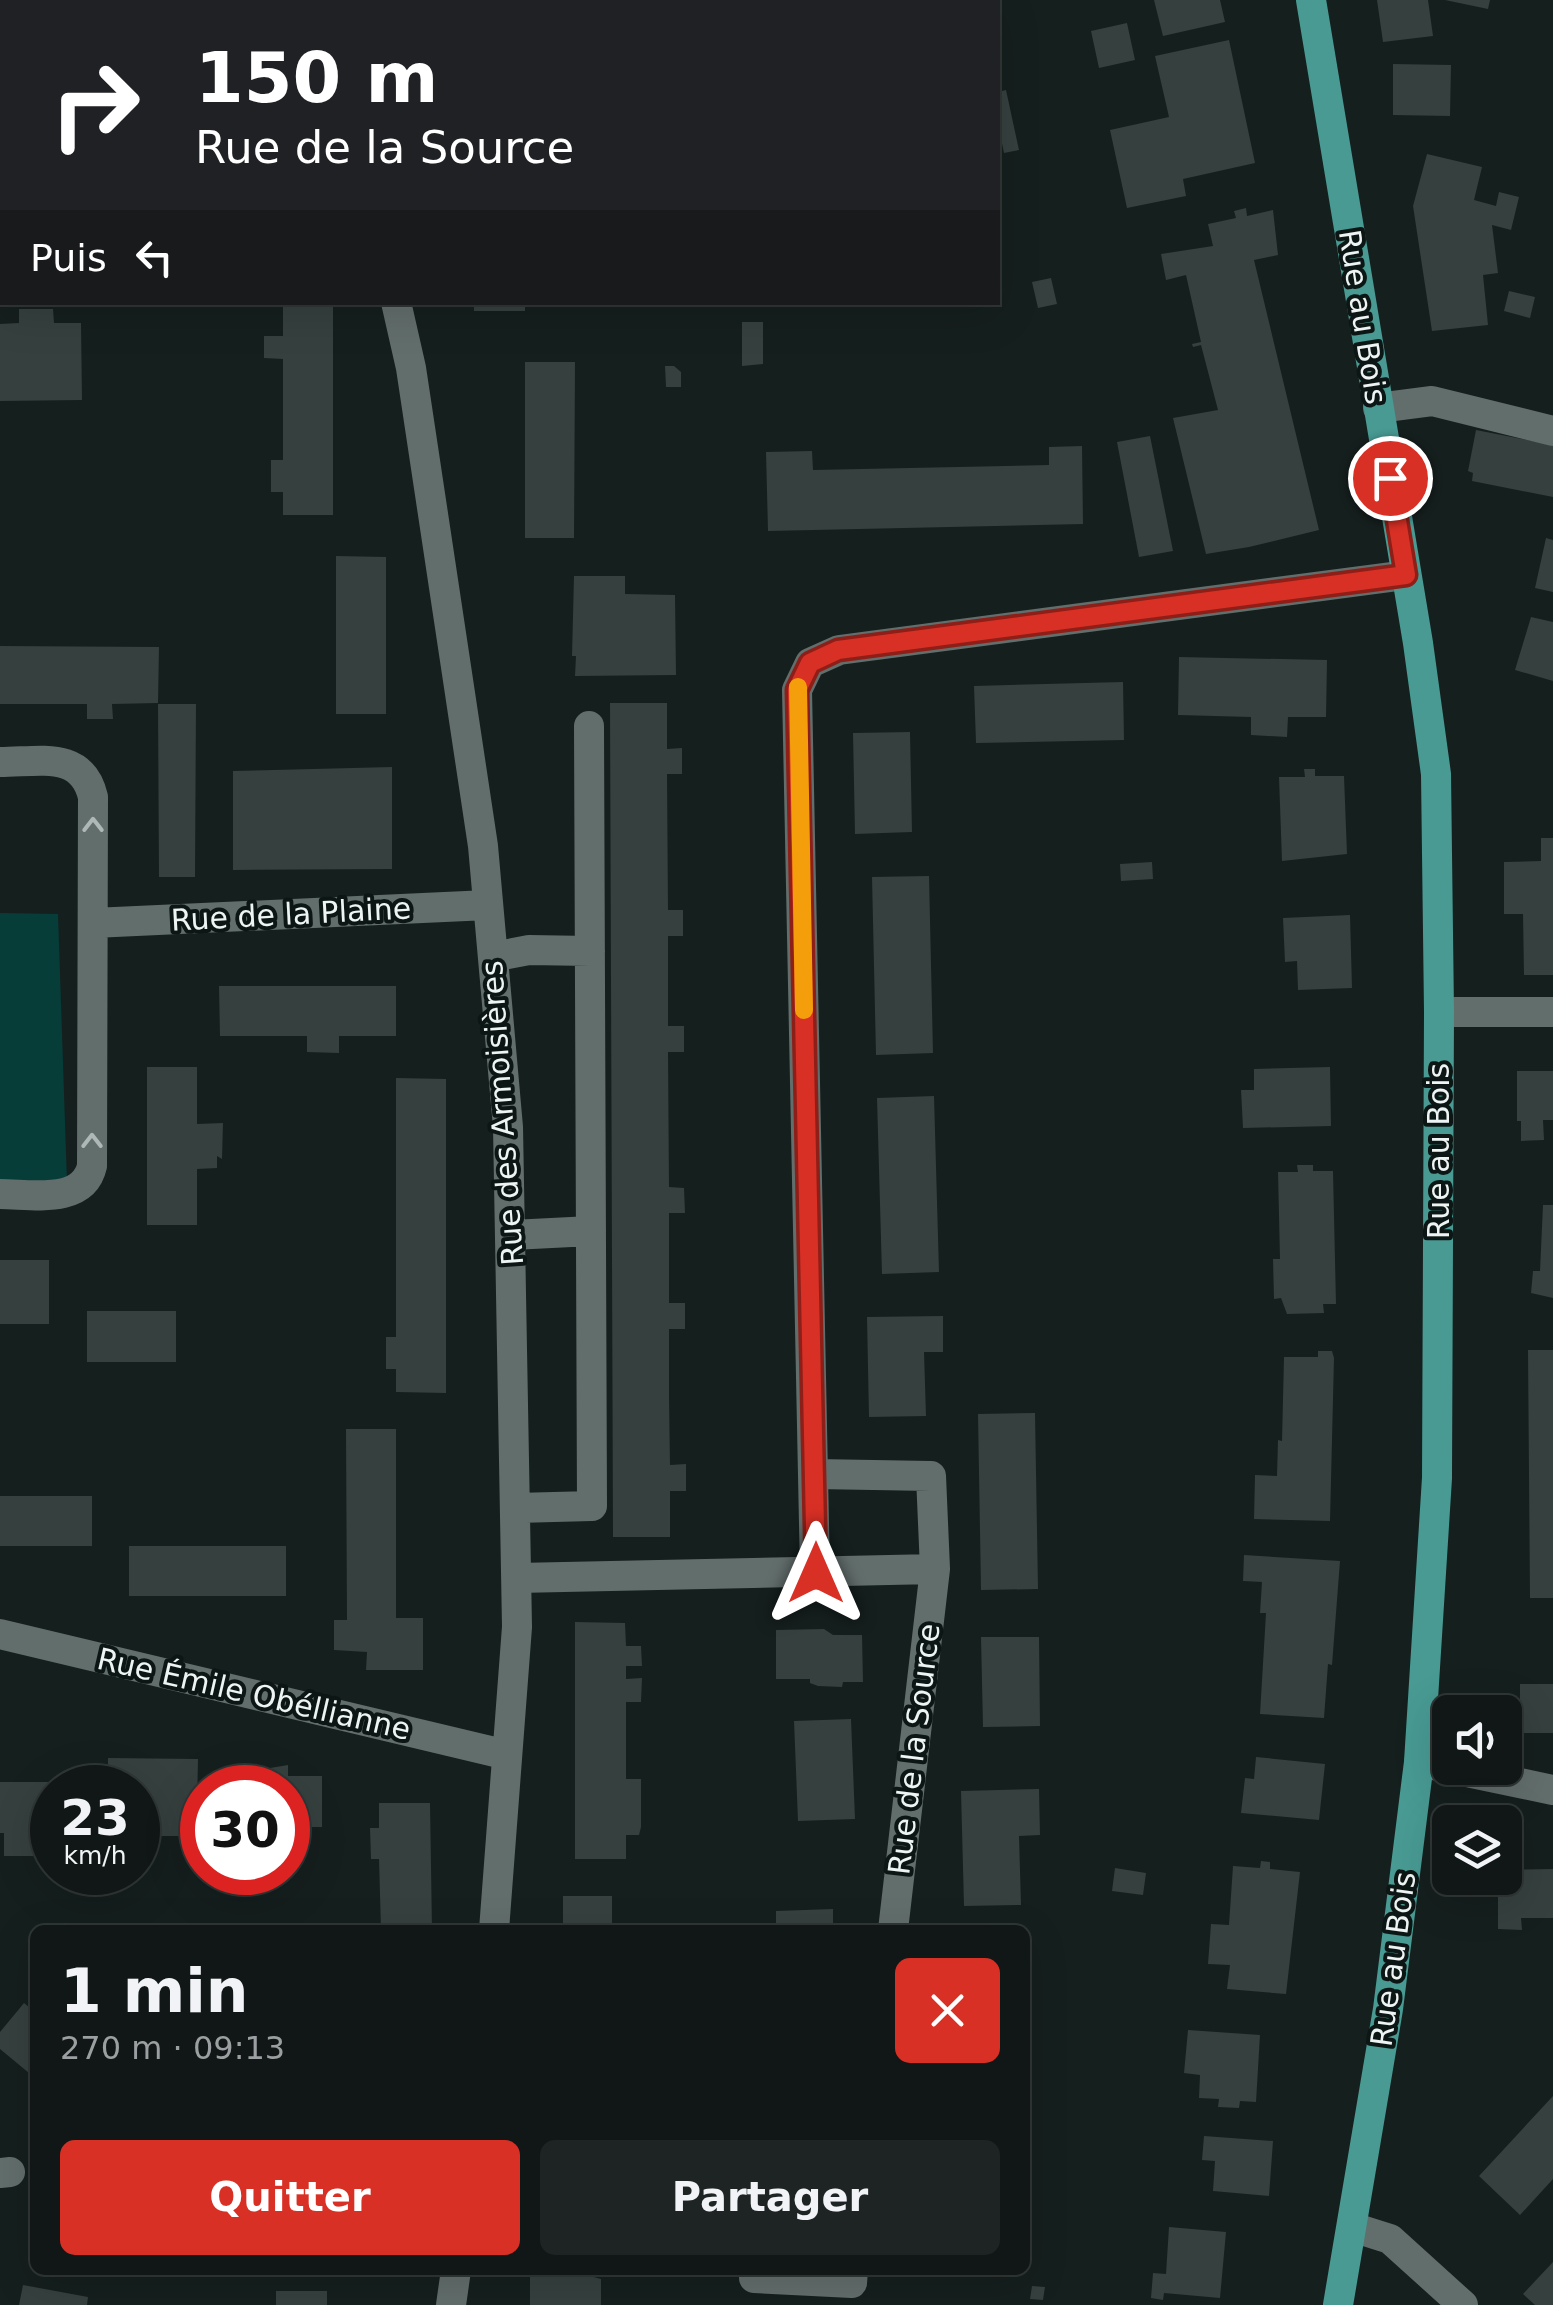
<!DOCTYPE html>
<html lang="fr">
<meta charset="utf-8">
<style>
:root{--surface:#101716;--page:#1e2423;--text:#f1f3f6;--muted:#9c9fa1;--line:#303635;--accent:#d93025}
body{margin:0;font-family:"DejaVu Sans",sans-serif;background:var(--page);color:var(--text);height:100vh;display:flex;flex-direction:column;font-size:38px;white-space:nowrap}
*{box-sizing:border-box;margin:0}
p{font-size:32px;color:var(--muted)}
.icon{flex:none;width:55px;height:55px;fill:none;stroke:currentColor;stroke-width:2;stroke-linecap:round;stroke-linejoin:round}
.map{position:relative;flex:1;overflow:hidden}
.details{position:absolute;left:30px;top:1925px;width:1000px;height:350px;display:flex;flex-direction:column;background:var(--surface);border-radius:15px;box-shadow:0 10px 40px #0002,0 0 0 2px var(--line)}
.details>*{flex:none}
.banner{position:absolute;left:0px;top:0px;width:1000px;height:305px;box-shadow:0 10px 40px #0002,0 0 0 2px var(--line);background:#202124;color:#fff;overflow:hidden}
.tools{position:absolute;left:1432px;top:1695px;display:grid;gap:20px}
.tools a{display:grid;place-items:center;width:90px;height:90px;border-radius:15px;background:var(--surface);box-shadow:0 10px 40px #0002,0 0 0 2px var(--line);font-size:50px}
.speed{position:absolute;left:30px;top:1765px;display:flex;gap:20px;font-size:50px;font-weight:700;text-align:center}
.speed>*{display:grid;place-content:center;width:130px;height:130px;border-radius:50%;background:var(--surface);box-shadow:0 10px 40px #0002,0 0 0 2px var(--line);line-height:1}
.speed small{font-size:25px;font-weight:400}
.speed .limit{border:15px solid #d22;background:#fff;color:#111}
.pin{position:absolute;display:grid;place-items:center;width:85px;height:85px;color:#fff;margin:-42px;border:5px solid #fff;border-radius:50%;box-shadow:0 2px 10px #0007}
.me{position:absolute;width:110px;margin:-55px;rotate:0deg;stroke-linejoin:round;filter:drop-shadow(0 0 8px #0008)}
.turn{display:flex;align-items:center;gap:35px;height:210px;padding:0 30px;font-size:45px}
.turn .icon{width:130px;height:130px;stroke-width:2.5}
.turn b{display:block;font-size:70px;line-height:85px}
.then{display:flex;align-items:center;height:95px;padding:0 30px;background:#0003;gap:20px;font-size:38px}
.round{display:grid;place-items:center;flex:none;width:105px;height:105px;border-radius:15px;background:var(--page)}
.head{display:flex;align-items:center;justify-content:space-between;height:170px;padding:0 30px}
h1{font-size:60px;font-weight:800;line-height:75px}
.cta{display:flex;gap:20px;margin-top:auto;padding:20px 30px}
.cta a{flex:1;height:115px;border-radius:15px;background:var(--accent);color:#fff;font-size:40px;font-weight:800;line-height:115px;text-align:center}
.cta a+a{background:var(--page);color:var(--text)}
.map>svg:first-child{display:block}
.green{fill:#073d39}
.building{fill:#35403f}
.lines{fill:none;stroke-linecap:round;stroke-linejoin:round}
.minor{stroke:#626e6c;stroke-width:30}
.major{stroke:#489a93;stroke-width:30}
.oneway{stroke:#aeb8b6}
.route-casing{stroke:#8d1f18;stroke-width:25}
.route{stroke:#d93025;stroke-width:18}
.slow{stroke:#f59e0b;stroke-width:18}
.labels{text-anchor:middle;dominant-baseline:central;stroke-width:8;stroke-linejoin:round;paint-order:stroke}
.street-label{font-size:30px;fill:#edf4f3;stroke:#0c1614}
</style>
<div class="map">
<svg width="1553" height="2305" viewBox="0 0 1553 2305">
<rect width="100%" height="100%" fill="#151f1e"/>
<path class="green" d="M0,913L58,914L67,1183L0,1182Z"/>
<path class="building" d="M1154,0H1220L1225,22L1163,36Z
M1377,0H1428L1433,36L1383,42Z
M1445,0H1490L1488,9Z
M1127,23L1135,60L1099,68L1091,31Z
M1229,40L1255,163L1183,179L1186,196L1127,208L1110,130L1169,117L1155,56Z
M1393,64L1451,65L1450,116L1393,115Z
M999,78L1002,91L1006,90L1019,150L1004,153L998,124Z
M1427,154L1482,167L1474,200L1496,206L1499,192L1519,197L1511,230L1492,225L1498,273L1483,275L1488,325L1432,331L1413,206Z
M1246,208L1247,216L1273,210L1278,255L1254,260L1319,530L1249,547L1206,554L1173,418L1218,410L1201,345L1193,347L1192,344L1201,342L1186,275L1166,280L1161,254L1213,246L1208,224L1236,218L1234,211Z
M1051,278L1057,304L1038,308L1032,282Z
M1509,291L1535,297L1530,318L1504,311Z
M283,302H333V515H283V492H271V460H283V359L264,358V336H283Z
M474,302H525V311H474Z
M19,309H53L54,323H81L82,400L0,401V324L19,323Z
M742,322H763V364L742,366Z
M525,362H575L574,538H525Z
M665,366H674L681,372V387H666Z
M1476,430L1553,445V497L1472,481L1473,473L1468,471Z
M1150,436L1173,551L1139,557L1117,442Z
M1082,446L1083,524L768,531L766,452L812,451L813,470L1049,465V447Z
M1546,538L1553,540V592L1535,588Z
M336,556L386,557V714H336Z
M574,576H625V594L675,595L676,675L575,676L576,656H572Z
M1531,617L1553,622V681L1515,670Z
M0,646L159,647L158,703L112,704L113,719H87V704H0Z
M1179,657L1327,660L1326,717H1288L1287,737L1251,735V717L1178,715Z
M1123,682L1124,740L976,743L974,686Z
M610,703H667V749L682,748V774H667L668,910H683V936H668V1026H684V1052H668L669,1187L684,1188L685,1213H669V1303H685V1329H669V1397L670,1465L686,1464V1491H670V1537H613Z
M158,704H196L195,877H159Z
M910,732L912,832L855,834L853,733Z
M392,767V869L233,870V771Z
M1304,769H1315V776H1344L1347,854L1282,861L1279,777H1305Z
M1541,838H1553V975H1524L1523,914H1504V862L1541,861Z
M1152,862L1153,879L1121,881L1120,864Z
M929,876L933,1053L876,1055L872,877Z
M1350,915L1352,988L1298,990L1297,961L1285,962L1283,918Z
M219,986H396V1036H339V1053L307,1052V1036H220Z
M147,1067H197V1124L223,1123L222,1159L217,1156V1168L197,1169V1225H147Z
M1330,1067L1331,1126L1243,1128L1241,1090H1254V1069Z
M1517,1071H1553V1120H1543L1544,1140L1521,1141V1121H1517Z
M396,1078L446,1079V1393L396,1392V1369H386V1337H396Z
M934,1096L939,1272L882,1274L877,1098Z
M1297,1165H1313V1171H1333L1336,1304H1323L1324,1313L1287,1314L1281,1298L1274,1299L1273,1259H1280L1278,1172H1298Z
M1543,1205H1553V1298L1531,1293L1533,1271H1540Z
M0,1260H49V1324H0Z
M87,1311H176V1362H87Z
M943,1316V1352H924L926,1416L869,1417L867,1317Z
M1528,1350H1553V1598H1530Z
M1318,1351H1332L1334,1358L1330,1521L1254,1519L1255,1475L1277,1476L1278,1440L1282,1441L1284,1357H1318Z
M1035,1413L1038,1589L981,1590L978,1414Z
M346,1429H396V1618H423V1670H366L367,1652L334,1650V1620H347Z
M0,1496H92V1546H0Z
M129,1546H286V1596H129Z
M1244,1555L1340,1561L1332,1665L1328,1664L1324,1718L1260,1714L1266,1613H1260L1262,1582L1243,1581Z
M575,1622L625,1623L626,1646H641L642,1666H626V1679L642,1678L641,1702H626V1779H641V1827L639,1835H626V1859H575Z
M824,1629L833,1635H862L863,1682H843L842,1687L818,1686L810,1683V1679H776V1630Z
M981,1637H1039L1040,1726L983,1727Z
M1520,1684H1553V1733H1520Z
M851,1719L855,1819L798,1821L794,1721Z
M1256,1757L1325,1764L1319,1820L1241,1813L1245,1778L1254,1779Z
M108,1758L198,1759L197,1810L191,1814V1836H138V1788H89L90,1766H108Z
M288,1765V1776H322V1827H288V1788H232V1776H257L258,1770Z
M0,1782H71V1788H52V1856H4V1833H0Z
M1039,1789L1040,1835L1019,1836L1021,1905L964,1906L961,1791Z
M379,1803H430L432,1930H381L379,1859H371L370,1828H379Z
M1261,1861L1270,1862V1869L1300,1872L1286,1994L1227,1989L1230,1965L1208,1964L1211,1924L1229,1925L1233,1866L1260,1868Z
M1115,1868L1146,1873L1143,1895L1112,1891Z
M1553,1869V1918H1521L1522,1930L1498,1929V1878H1505V1870Z
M563,1896H612V1930H563Z
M833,1909V1930H776V1911Z
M24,2003L35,2012V2078L0,2049V2032Z
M1188,2030L1260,2035L1256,2102L1240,2101L1239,2108L1218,2107L1219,2099L1199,2098L1200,2075L1184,2073Z
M1553,2096V2179L1520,2215L1479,2176Z
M1204,2136L1273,2141L1269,2196L1213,2191L1215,2161L1202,2160Z
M1169,2227L1226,2232L1220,2298L1164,2293L1163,2300L1151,2298L1153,2273L1166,2274Z
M1553,2262V2305H1535L1523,2294Z
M530,2270H579V2273L601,2279V2305H530Z
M925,2270H984V2275L925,2276Z
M23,2285L88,2297L87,2305H19Z
M1032,2286L1045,2287L1043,2300L1030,2299Z
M276,2291H327V2305H276Z"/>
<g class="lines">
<path class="minor" d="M312,0L313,2
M377,0L386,2
M774,0L775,2
M243,2L247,0
M562,2L563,0
M0,178L2,176
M396,302L411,368L483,846L508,1127L517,1627L494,1930
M1378,408L1432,401L1553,431
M0,762C40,762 82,750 93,797L92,1166C83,1205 32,1194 0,1194
M93,923L488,905
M493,957L529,950L590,951
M1439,1012H1553
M512,1235L591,1231
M816,1474L931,1476L935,1569L893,1930
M516,1508L592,1506L589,726
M815,1573L797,690L810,663L839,650L1406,575
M517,1578L935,1569
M0,1634L507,1755
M1419,1762L1553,1790
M0,2173L10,2172
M1352,2227L1390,2239L1463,2305
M754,2278L852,2283L853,2270
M451,2305L456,2270"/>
<path class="major" d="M1311,0L1418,643L1436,774L1439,1012L1437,1478L1419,1762L1388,2009L1338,2305"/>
</g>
<defs><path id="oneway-chevron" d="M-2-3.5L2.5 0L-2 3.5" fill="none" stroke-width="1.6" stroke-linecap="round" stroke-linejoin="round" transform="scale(2.5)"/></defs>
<g class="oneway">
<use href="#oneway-chevron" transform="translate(93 825) rotate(-90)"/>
<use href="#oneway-chevron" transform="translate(92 1141) rotate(-90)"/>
</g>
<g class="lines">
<g class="route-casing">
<path id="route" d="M816,1573L797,690L810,663L838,650L1406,575L1390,478"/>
</g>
<use href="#route" class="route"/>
<path class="slow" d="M798,687L804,1010"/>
</g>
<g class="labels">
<g class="street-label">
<text transform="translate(1363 317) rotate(81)">Rue au Bois</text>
<text transform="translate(291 914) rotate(-3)">Rue de la Plaine</text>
<text transform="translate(502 1113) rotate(-94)">Rue des Armoisières</text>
<text transform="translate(1438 1151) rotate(-90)">Rue au Bois</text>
<text transform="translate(254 1694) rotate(13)">Rue Émile Obéllianne</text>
<text transform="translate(914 1749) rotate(-83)">Rue de la Source</text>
<text transform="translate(1393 1959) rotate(-82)">Rue au Bois</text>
</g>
</g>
</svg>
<div class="tools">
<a><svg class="icon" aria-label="sound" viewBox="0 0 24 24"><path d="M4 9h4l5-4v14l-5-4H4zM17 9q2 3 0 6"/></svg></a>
<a><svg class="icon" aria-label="layers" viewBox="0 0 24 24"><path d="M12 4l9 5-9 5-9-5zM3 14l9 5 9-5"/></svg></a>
</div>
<div class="speed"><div>23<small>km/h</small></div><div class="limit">30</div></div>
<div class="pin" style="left:1390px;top:478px;background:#d93025"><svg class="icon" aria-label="arrive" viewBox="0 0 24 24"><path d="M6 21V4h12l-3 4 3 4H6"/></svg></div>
<svg class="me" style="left:816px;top:1573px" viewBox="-20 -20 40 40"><path d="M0-17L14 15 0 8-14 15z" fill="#d93025" stroke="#fff" stroke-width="4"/></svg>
<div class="banner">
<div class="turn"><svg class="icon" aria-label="right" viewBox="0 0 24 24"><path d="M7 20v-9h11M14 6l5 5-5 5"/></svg><div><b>150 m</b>Rue de la Source</div></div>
<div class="then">Puis<svg class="icon" aria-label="left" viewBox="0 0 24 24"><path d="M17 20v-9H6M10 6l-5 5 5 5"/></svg></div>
</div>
<section class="details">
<div class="head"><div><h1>1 min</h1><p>270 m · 09:13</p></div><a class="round" style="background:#d93025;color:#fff"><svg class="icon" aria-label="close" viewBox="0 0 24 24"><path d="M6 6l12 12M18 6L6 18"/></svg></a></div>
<div class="cta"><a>Quitter</a><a>Partager</a></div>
</section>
</div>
